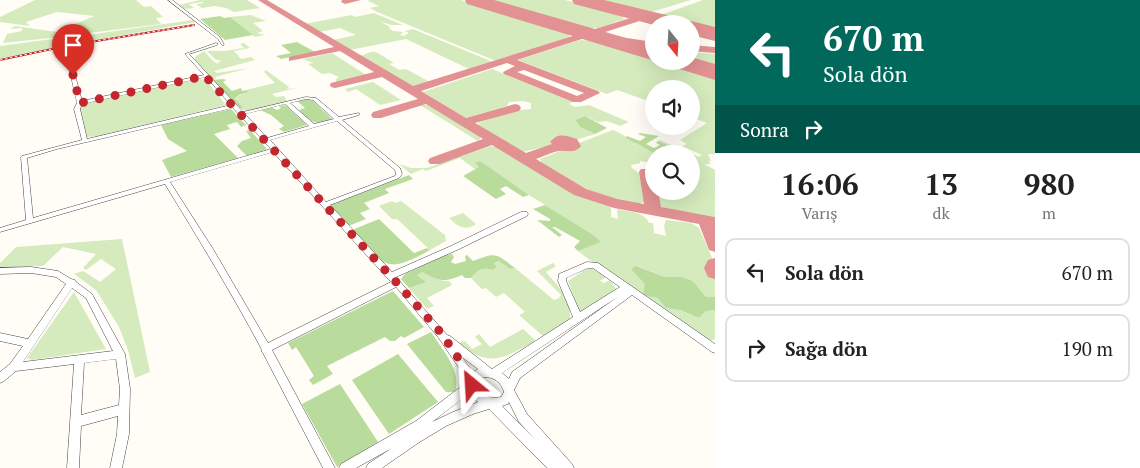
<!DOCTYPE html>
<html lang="tr">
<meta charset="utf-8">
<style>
:root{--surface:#fff;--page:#f6f6f6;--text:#222;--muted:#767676;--line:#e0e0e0}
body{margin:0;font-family:"PT Serif",serif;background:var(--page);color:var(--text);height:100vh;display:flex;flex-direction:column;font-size:19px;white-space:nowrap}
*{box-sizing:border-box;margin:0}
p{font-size:16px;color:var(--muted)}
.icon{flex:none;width:28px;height:28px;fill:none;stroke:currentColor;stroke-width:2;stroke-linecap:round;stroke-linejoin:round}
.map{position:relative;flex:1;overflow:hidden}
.drawer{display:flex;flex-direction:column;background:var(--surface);width:425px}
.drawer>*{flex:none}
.top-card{background:#00695c;color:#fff;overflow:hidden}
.needle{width:32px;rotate:162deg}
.controls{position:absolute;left:645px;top:15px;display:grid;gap:10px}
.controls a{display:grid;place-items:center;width:55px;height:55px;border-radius:50%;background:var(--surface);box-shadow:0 5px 20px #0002;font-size:25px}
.pin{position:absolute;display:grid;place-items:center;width:42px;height:42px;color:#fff;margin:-51px -21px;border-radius:50% 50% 50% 0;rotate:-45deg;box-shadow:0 0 5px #0007}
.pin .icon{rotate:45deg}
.me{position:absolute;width:55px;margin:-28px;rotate:333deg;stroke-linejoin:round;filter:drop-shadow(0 0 4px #0008)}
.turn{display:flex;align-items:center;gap:18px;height:105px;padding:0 25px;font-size:22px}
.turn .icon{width:65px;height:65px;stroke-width:2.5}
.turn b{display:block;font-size:35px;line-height:42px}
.then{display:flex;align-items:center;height:48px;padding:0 25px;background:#0003;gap:10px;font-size:19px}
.eta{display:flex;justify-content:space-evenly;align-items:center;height:85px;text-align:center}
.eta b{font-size:30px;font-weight:700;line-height:35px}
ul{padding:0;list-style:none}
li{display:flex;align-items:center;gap:15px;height:68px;margin:0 10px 8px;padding:0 15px;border:2px solid var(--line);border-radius:10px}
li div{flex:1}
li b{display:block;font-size:19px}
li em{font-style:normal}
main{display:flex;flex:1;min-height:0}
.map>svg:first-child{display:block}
.green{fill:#d5ebbd}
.forest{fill:#b9dc9c}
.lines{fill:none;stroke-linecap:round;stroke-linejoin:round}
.taxiway{fill:#e29292;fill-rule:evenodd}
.runway{fill:#e29292;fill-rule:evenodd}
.minor-casing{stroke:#444;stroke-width:1}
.minor{fill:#fff;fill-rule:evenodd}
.rail-casing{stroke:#c4262e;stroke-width:2}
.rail{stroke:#fff;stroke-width:1;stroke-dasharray:2.5;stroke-linecap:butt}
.route{stroke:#c4262e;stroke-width:9;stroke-dasharray:0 16.2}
</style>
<main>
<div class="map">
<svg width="715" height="468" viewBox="0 0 715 468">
<rect width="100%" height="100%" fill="#fffdf5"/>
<path class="green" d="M35,0H136L144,7L151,6L163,17L156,18L161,24L65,36L64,31L62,30L94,16L57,12L26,22L30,26L0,22V17Z
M200,0H247L260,8L234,12L226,8L215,6L202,8L196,4L204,3L202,2L189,4L194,8L185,9L179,5Z
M369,0H461L567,33L570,37L496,61L377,12L370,8L379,6L368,1Z
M487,0H565L616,13L622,16L624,19L599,28H584Z
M597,0H691L651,12Z
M703,0H715V29L661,15Z
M374,13L403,25H392L381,22L390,27L389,28L393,31L403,32L400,35L404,36L409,33L405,31L413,29L493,62L469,69L406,39L350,50L333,40L356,35L340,28L319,32L304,24L352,15L355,17Z
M251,15L266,21L253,23L263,31L257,33L265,35L255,37L230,17Z
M193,20L196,22L68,45L66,38Z
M15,26L57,32L60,37L3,43L7,34L22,31V28L10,29Z
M60,38L63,46L0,60V46Z
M580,40L596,41L654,59V61H660L715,78V154H708L711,161H709L710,164H704L715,170V217L666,209L658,205L655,191H691V154L699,157L702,155L682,146L687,144L680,140L707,123L691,117V89H654V103L617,90L607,94L518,60Z
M244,43L250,48L234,51L241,59L251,57L255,60L214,71L217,73L249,68L215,77L216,79L212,80L195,60V57L204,51L214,62L219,64L218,62L222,61L215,59L207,51H224L244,48L240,44Z
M371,52H376L394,63L389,64L399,70L406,69L428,81V83L416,87L410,86L360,56Z
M691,52L715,54V67L692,60Z
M332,53L366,75L336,82V79L339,77L330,73L322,74L308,64L313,63L303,59Z
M492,69L573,102L569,104L575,107L589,105L629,122L620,126L607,121L598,122L585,116L575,120L580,127L595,134L576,140L568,137L552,138L551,145L523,152L480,127L478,123L517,110L531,109V103L523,101L509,102L507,106L466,118L423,92Z
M266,70L289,87L287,89L296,88L272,94L276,97L284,96L287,101L245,111L240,108L236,97L248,92L246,90L275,83L264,72Z
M199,79L206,80L226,105L98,136L87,137L80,108L81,104Z
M373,82L401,100L380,105L356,89L348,92L345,89Z
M420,105H430L480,137V139L478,141Z
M613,130C636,140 650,160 679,151L658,141L660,140L691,154H654V166L646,162L640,161V163L631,165L632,168L639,173L644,202C618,212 564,177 542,163L540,159L560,151L559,149L573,150L578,148L579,143Z
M491,146L501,148L574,194L611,207V217L618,219L617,209C628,212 644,211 649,223H653L654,233L666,236L664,226L666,220L691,223L699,228L713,260L707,266L709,271L715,276V297H706L693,281L682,277H665L637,266L666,308L680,310L699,318L706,311L715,310V339L710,341L590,260L578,251L600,242L592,234L529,195L480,162L475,164L480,167L475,169L460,158L426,171L423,169L411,174L399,164L411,168H427Z
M392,201L395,203L401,201L445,235L446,241L430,250L397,219H392L379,206Z
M463,213L476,224C464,232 458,226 449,218Z
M122,239L150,372L135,378L128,350L119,327L96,290L74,274L83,271L100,282L116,269L101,259L86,270L83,268L96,254L63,247L43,266L0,267V263L16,247Z
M500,261L510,269L515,268L554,300L559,298L561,295L537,271L553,263L556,266L546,272C560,289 571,296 570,319L543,336L519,315L525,312L504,293L496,297L486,288L482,289L471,278C478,270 482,267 492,270L497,267L494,263Z
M586,269H593L606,277L600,281L604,283L610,280L616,289L580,313L568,281Z
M422,272L443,281H449L452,285L427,298L434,306L427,309L409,288L425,281L416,274Z
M74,292L106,349L32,360L27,358Z
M523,329L535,340L534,342C502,358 490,369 458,343L465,341L472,349L482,344L475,337L479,334L490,347Z"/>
<path class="forest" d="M220,16L224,18L230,17L253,35L225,40L200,19Z
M297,42L315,52L281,59L276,56L291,53L281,45Z
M224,79L226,80L223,82L232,91L241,88L242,91L246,90L249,92L239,95L235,98L243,108H240L212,80Z
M304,99L313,101L332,119C315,126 312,123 299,110L305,108L297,101Z
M283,105L286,106L307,125L284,132L279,129L284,126L271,115L260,110L271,107L277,110L281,108L279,106Z
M231,109L246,125L241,127L237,122L227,125L230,129L214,134L238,158L171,177L162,160L187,151L168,139L161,125Z
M585,116L607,128L595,134L580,127L575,120Z
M250,130L267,149L247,156L237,146L242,141L251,138L246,131Z
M640,133L659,136L646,144L654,148L660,145L656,143L658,141L680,151L654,153L626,138L627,136L640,141L646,137L638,134Z
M480,161L529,195L523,197L506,186L500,189L506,194L496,199L463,176L479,167L475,163Z
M409,175L413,179L385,189L389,193L364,203L370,209L360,213L366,219L348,226L330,205Z
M545,205L592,234L601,242L578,251L574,247L580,241L555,227H552L562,235L559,237L537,220L550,221V219L533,209Z
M379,219L414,253L427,248L430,250C384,276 384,265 352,230Z
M452,254L454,257L451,262L455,264L466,261L465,256L467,255L473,261C497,252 495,253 515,268L510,269L499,261L494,263L497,267L492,270C482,267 478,270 471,278H465L462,275C444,283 439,281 422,272L417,275L426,282L409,288L401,279L405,274L445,255Z
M636,266L665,277H682L693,281L706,297H715V310L706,311L699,318L680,310L666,308L658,298L643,295L645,284L631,269Z
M393,291L424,327L404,338L401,336L395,341H390L385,337L327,366L333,374L313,385L309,380L314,376L296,347L292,350L288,343Z
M431,332C442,350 462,370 455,392H446L407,344Z
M398,354L438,402L389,434L352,380Z
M340,384L378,442L337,467L302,404Z"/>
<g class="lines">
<path class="taxiway" d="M258,0H267L413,86L643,14H649V18L599,34L654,42V48L588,37L517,60L598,91L600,93L581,102H573L504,74L503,72L515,66L507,63L421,91L466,118L515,104L519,105L521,108L519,111L475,123L526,153L552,144L550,142C558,132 566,136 577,139L581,146C575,154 567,150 559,151C551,152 543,157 536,159L586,189L617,199L644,204L639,172L641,169H651L654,174V191H658L661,207L715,217V252L709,250L699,224L614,208L574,195L492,145L440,164H430L428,161L430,158L483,139L426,104L381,118H373L371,115L373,112L418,99L382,77L335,88L331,87L330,85L331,83L374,72L340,51L289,61V57L334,47ZM524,70L584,93L577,96L517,72Z
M342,0H361L345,4L341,2Z
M691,45L715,47V53L691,51Z
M715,258V279L708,277L704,268L708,260Z"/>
<path class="runway" d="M465,0H494L654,46L655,61L467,4Z
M572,0H604L683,19L685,23L691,21L715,27V41L691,35V24L654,25L574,4Z
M691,57L715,64V80L670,66L666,61H691Z"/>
<g class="minor-casing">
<path id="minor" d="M168,0H172L220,37L224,45H222L218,39Z
M62,37L65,38L82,101L204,75L185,54L216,43L218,44L217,45L189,54L243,112L306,97L316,98L339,117L359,113V115L342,120L400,168L402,174L399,178L330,205L392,272L451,246L521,212H527L528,214L527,216L457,250L396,277L447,335L450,336L492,369L573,317L558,281L559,274L587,262L598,263L715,344V353L712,352L632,295L520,378L514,390L527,414L572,464L574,468H547L489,409L473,414L446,426L418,443L382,468H366L368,464L392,448L356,468H339L341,464L416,421L467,382L468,381L438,337L396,287L272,350L335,468H323L263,353L262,352L261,348C231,292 198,238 165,184L0,232V228L26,220L21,157L22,156L82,140L74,109L77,103ZM206,77L231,105L87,139L80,109L82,104ZM306,99L313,100L334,119L314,124L290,103ZM285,104L309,126L267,138L245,114ZM233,108L271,149L33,218L27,158L57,149ZM337,121L395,170L396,174L395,176L326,202L270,140ZM273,152L391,282L268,343L213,249L170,182ZM588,268H593L620,287L580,312L566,281V278ZM619,296L512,372L509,379L502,373ZM462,357L478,369L473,372ZM484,377C494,377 501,382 504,392L501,397C491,399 486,397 479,390L478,382L479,379ZM470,393L472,397L478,402L453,412L432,422ZM509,402L519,422L535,439L502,406L508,404Z
M31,267L58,271L71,279L75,280L76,282L92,294L125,354L130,389L129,434L122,468H110L117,434L118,416L81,426L79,468H67L74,364L16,371L4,381L0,383V372L10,364L23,346L0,341V333L28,339L66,284L56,277L31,273L0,274V268ZM72,288L86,298L113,351L23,362ZM116,359L120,389L119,405L81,415L84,363Z"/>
</g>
<use href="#minor" class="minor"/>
<g class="rail-casing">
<path id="rail" d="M0,60L66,46L194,25"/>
</g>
<use href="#rail" class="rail"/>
</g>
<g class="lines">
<path class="route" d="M73,75L80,103L205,76L397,283L442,334L473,380L472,385"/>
</g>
</svg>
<div class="controls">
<a><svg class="needle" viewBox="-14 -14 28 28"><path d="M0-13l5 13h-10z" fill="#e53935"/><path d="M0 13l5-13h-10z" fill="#767676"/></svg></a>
<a><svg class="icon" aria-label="sound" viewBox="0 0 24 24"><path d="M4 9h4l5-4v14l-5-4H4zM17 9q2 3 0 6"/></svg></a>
<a><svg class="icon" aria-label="search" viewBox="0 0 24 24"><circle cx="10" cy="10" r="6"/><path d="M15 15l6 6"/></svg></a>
</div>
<div class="pin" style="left:73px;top:75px;background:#d93025"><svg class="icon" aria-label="arrive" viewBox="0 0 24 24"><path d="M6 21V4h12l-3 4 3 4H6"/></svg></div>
<svg class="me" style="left:472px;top:385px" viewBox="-20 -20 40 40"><path d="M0-17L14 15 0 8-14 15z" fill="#c4262e" stroke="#fff" stroke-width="4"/></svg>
</div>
<section class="drawer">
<div class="top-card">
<div class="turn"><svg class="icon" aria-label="left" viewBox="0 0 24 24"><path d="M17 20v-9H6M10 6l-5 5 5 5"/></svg><div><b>670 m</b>Sola dön</div></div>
<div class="then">Sonra<svg class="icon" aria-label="right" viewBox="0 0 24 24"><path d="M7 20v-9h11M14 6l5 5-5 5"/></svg></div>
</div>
<div class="eta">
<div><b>16:06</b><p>Varış</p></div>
<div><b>13</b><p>dk</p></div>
<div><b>980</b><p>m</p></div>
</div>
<ul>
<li><svg class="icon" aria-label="left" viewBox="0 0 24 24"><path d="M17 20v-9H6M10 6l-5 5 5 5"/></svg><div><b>Sola dön</b></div><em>670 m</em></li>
<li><svg class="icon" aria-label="right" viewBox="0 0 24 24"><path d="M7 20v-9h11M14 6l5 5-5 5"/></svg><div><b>Sağa dön</b></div><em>190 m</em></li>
</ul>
</section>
</main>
